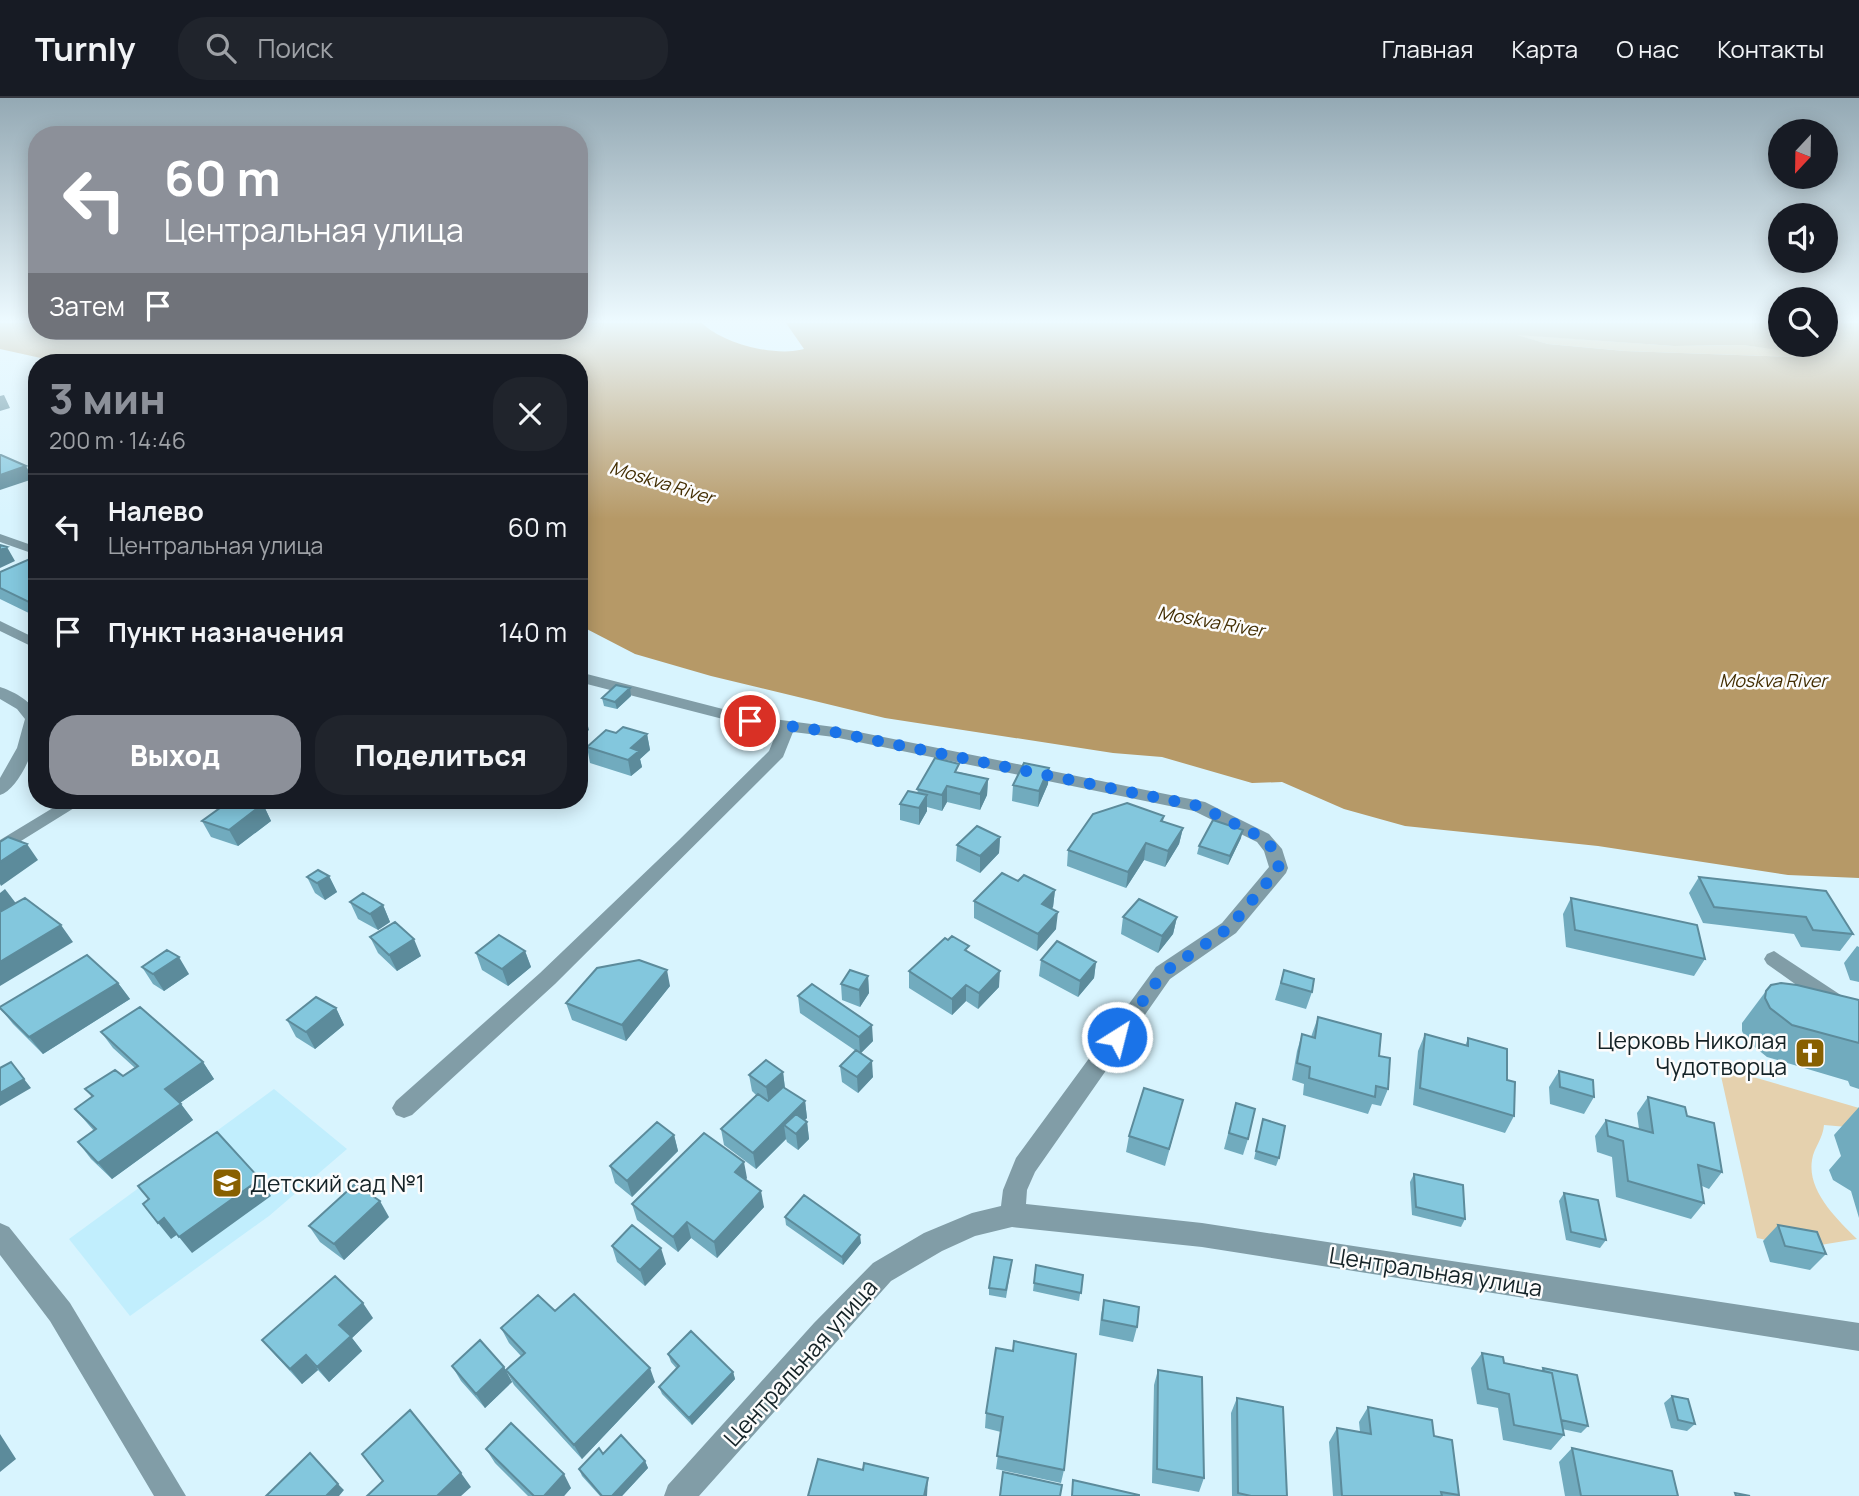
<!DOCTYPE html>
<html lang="ru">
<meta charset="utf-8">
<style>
:root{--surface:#171b24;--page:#20242c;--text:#f1f3f6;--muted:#9ea1a6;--line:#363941;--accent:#8c9099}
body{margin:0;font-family:Manrope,sans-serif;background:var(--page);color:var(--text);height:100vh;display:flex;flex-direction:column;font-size:26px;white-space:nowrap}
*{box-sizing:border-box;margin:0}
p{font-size:23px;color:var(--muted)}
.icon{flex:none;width:38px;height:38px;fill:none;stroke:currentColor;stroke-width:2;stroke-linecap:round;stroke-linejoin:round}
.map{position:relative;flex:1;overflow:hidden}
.details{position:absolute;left:28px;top:256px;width:560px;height:455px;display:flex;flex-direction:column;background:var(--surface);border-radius:28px;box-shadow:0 4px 18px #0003}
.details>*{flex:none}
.top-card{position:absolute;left:28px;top:28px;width:560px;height:214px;border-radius:28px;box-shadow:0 4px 18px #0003;background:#8c9099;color:#fff;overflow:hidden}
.needle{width:46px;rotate:202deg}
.buttons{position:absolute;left:1768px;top:21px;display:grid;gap:14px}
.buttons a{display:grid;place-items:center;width:70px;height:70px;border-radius:50%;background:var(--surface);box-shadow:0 4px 18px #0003;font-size:35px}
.pin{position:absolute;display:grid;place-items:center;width:60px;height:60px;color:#fff;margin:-30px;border:4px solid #fff;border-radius:50%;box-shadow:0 2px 7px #0007}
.me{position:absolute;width:77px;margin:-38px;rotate:36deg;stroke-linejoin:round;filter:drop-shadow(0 0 5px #0008)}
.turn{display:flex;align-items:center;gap:24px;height:147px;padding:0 21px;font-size:32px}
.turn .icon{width:91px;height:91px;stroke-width:2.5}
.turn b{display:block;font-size:49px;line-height:60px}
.then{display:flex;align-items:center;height:66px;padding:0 21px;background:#0003;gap:14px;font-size:26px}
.round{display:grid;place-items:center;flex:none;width:74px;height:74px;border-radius:28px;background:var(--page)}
.overview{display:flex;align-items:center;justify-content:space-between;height:119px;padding:0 21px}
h1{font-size:42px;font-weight:800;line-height:52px;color:var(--accent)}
.cta{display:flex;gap:14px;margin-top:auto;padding:14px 21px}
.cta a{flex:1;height:80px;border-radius:28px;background:var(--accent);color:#fff;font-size:28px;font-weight:800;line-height:80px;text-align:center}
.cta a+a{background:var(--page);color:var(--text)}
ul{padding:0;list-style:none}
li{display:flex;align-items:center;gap:21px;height:105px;padding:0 21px;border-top:2px solid var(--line)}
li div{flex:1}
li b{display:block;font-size:26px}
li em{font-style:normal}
header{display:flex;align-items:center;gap:42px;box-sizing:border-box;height:98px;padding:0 35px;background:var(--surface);border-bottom:2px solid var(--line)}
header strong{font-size:33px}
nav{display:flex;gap:38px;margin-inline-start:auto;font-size:24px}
.search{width:490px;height:63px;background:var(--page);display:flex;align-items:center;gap:18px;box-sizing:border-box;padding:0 24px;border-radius:28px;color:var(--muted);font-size:26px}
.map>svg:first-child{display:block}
.built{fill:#c1eefd}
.green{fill:#e5d1ae}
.forest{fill:#d5b784}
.water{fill:#b69967;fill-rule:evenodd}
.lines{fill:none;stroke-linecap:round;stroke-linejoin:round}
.minor{fill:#819da7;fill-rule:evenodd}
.wall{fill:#71abbe}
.shaded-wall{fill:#5c8b9b}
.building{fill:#83c7dd;stroke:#5c8b9b;stroke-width:2}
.route{stroke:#1a73e8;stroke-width:12;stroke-dasharray:0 21.6}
.labels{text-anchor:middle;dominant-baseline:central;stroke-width:5;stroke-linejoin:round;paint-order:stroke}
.far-water-label{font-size:18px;font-style:italic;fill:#432e03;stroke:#fcfcfc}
.near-poi-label{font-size:23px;fill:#142226;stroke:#fcfcfc;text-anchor:end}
.near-street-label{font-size:23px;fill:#142226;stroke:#fcfcfc}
</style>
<header>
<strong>Turnly</strong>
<div class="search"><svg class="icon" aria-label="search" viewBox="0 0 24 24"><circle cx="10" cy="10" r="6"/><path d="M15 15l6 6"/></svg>Поиск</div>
<nav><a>Главная</a><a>Карта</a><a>О нас</a><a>Контакты</a></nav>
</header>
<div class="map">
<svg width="1859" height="1398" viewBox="0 0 1859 1398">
<rect width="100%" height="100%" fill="#d8f4fe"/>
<path class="built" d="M274,991L347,1051L269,1118L130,1218L69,1141Z"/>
<path class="green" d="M1719,969L1859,1010V1030L1824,1027C1823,1041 1814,1049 1812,1062C1807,1093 1837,1121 1857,1141L1802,1150L1757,1140Z"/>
<path class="forest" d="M1512,236L1674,248L1743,247L1800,254L1797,259L1625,253L1548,246Z"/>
<path class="water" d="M0,225H37V233H579V225H702C723,246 776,259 804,251L786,225H1780V247H1825V225H1859V780L1788,777L1598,748L1405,728L1344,711L1282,684L1252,685L1162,659L1113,655L885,620L711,578L635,556L579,527V264H59L0,251ZM1517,237L1674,248L1743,247L1800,255L1797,259L1625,253L1548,246Z"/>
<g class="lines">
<path class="minor" d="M0,436L37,449V457L0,444Z
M0,523L37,541V551L0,533Z
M579,574L750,618L834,629L1205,704L1269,736L1282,751L1288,770L1286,775L1236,835L1170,881L1035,1074L1027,1092L1026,1106L1202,1125L1859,1225V1253L1202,1149L1012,1129L975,1138L942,1153L891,1183L699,1398H664L668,1387L814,1225L873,1165L924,1135L972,1115L1001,1108L1003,1092L1016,1060L1156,869L1222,825L1269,769L1264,753L1257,744L1194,713L834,639L793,634L783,659L555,886L412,1017L404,1020L396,1017L392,1010L396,1003L540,875L679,742L769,653L778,631L750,628L579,584Z
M0,589C11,592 31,603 36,614C44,635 21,691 0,697V680L17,650L25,621L17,611L0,601Z
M66,702H87L0,756V742Z
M1774,853L1859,909V929L1851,926L1767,866L1764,861L1767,856Z
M0,1125L9,1129L70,1205L186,1398H154L50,1223L0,1157Z"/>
</g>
<path class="wall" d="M37,462V519L0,501V474Z
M631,598L617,611L604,608L602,600Z
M616,635L647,636L650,652L640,661L642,669L631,678L590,665L587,649Z
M1049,670L1048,686L1038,709L1012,703L1013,687Z
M959,674L988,681L987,697L980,712L947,704L942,713L927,709V713L919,727L900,722V706L918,695L917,691Z
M263,706L271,723L238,748L211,739L202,723Z
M1164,718L1163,723L1183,730L1179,746L1165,769L1144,762L1126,790L1067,768L1068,752Z
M1000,739L999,755L980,775L956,763L957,747Z
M1241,740L1228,767L1197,756L1199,748Z
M329,778L337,794L325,802L315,795L307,779Z
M1699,779L1853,836L1840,853L1801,849L1794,836L1703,825L1689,795Z
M1018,783L1055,792L1053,809L1051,811L1056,831L1037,853L974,820V803Z
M1571,800L1705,861L1694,878L1566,849L1563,816Z
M350,804L383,807L390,824L378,832L358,821Z
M1123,819H1177L1173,836L1158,855L1121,836Z
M370,839L421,858L397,873L378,855Z
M1857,848L1859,849V884L1850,882L1844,865Z
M525,853L531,869L508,888L482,872L476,855Z
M969,854L999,889L978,911L966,903L952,917L909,890V873Z
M1041,862L1096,864L1094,880L1078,899L1039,878Z
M142,869L189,876L164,893L153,886Z
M1284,872L1312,894L1306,911L1275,902Z
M868,878L869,895L860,909L842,902L841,886Z
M118,885L130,901L43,956L13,926L0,910Z
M670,888L626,943L572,922L566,905Z
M1766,893L1858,902L1859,901V991L1850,988L1848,983L1767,959L1746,942L1742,933V925Z
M798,898L873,943L861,955L873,979L858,995L842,984L840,968L856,953L800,915Z
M336,910L344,927L315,951L296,939L287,922Z
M1318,919L1379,958L1388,991L1381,1008L1372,1006L1368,1016L1303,997L1304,986L1292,982L1297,953L1302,936L1311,939Z
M101,934L203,964L214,981L180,1005L193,1022L112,1081L91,1061L78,1044L94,1033L75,1011L92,999L85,991L123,978L135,970L113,950Z
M1425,936L1465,948L1468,940L1507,982L1514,1018L1505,1035L1413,1007L1418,953Z
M1559,973L1594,999L1584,1016L1550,1006L1549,989Z
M783,974L785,990L805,1003L807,1020L804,1022L807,1024L809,1041L798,1052L787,1044L786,1041L756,1071L724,1047L721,1031L756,997L752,993L749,977Z
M1648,999L1687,1018L1722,1074L1709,1091L1702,1088L1704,1105L1691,1121L1616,1099L1612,1059L1597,1054L1595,1038L1606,1022L1639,1031L1637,1015Z
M1183,1002L1165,1068L1126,1054L1129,1038Z
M1236,1005L1248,1041L1243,1057L1224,1051Z
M1859,1009V1120L1851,1093L1833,1082L1829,1072L1841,1058L1834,1037Z
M1263,1021L1279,1060L1276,1068L1254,1061Z
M674,1037L678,1053L632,1099L615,1085L610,1068Z
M1414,1076L1465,1121L1461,1129L1412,1117L1410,1084Z
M747,1080L746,1082L764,1109L717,1160L691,1140L678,1154L637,1122L632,1106Z
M1564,1095L1606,1142L1600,1150L1566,1142L1559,1103Z
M389,1119L344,1162L320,1144L309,1128Z
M785,1119L861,1145L843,1167L786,1127Z
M1778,1127L1826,1156L1810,1172L1770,1164L1763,1143Z
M612,1148L666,1166L645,1188L617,1164Z
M1036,1167L1083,1177L1079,1203L1033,1193Z
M1011,1170L1006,1200L989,1197V1190Z
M1104,1202L1137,1229L1133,1244L1099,1237L1101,1217Z
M555,1213L655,1284L582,1361L514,1287L506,1272L521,1258L509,1245L501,1230Z
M373,1220L352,1240L362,1253L329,1284L318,1272L302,1286L275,1257L262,1242Z
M996,1250L1064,1372L1061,1385L996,1371L1001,1334L985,1330L986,1315Z
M1482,1255L1504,1265L1541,1273L1543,1270L1588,1328L1581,1335L1562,1331L1564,1337L1551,1352L1503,1342L1498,1310L1477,1306L1471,1270Z
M668,1256L733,1274L735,1281L692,1327L662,1296L659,1289L677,1271L671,1264Z
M452,1268L504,1269L512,1284L485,1310L461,1283Z
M1158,1272L1204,1380L1199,1394L1152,1385L1154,1287Z
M1672,1298L1695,1326L1687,1333L1671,1330L1664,1305Z
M1237,1300L1287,1398H1232L1231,1315Z
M1368,1309L1434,1338L1459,1397V1398H1333L1329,1344L1337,1330L1360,1334L1359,1324Z
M1572,1350L1678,1398H1565L1559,1364Z
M486,1351L571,1390L564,1398H528L495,1365Z
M603,1356L645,1363L648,1370L622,1398H600L582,1378L579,1371Z"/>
<path class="shaded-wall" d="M4,297L10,310L0,313V298Z
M26,368L33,381L0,392V377Z
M7,449L15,463L0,470V452Z
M630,590L631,598L617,611L615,604Z
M585,617L589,632L579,641V622Z
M647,636L650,652L640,661L642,669L631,678L628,662L631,650Z
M1049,670L1048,686L1038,709L1039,693Z
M988,681L987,697L980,712V696Z
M947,688V704L942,713V697Z
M927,697V713L919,727V710Z
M263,706L271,723L238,748L229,732Z
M1183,730L1179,746L1165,769L1168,753Z
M1243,732L1241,740L1228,767L1230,758Z
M1000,739L999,755L980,775V758Z
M1146,745L1144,762L1126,790L1128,774Z
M27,746L38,762L1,788L0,786V764Z
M329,778L337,794L325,802L317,785Z
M5,791L18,808L0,820V795Z
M1055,792L1053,809L1040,823L1042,806Z
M383,807L390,824L378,832L370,816Z
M1058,814L1056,831L1037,853L1038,836Z
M1177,819L1173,836L1158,855L1162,838Z
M61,827L73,844L0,888V864Z
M414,841L421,858L397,873L389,857Z
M525,853L531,869L508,888L502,871Z
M179,859L189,876L164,893L153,876Z
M1096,864L1094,880L1078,899L1080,883Z
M667,872L670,888L626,943L622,927Z
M1000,873L999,889L978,911L979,895Z
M868,878L869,895L860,909L859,892Z
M118,885L130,901L43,956L29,939Z
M966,887V903L952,917V901Z
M336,910L344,927L315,951L306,934Z
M872,927L873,943L860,956L859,939Z
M872,963L873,979L858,995L857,979Z
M11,964L31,990L0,1008V995Z
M203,964L214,981L177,1007L165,991Z
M783,974L785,991L769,1006L766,989Z
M805,1003L807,1020L793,1034L784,1027L786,1041L756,1071L753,1055Z
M181,1006L193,1022L112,1081L98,1065Z
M807,1024L809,1041L798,1052L796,1036Z
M674,1037L678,1053L632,1099L627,1083Z
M744,1064L747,1080L738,1090L735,1074Z
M260,1081L271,1098L192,1155L179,1139Z
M761,1093L764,1109L717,1160L714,1144Z
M380,1103L389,1119L344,1162L334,1146Z
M164,1120L178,1136L171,1141L158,1125Z
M687,1124L691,1140L678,1154L673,1139Z
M860,1137L861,1145L843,1167L842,1159Z
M661,1150L666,1166L645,1188L640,1172Z
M363,1205L373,1220L352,1240L362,1253L329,1284L317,1269L339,1227Z
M306,1257L318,1272L302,1286L290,1271Z
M504,1269L512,1284L485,1310L476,1296Z
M650,1270L655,1284L582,1361L574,1347Z
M733,1274L735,1281L692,1327L689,1320Z
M0,1336L16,1361L0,1374Z
M645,1363L648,1370L622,1398H612Z
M461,1375L471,1389L461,1398H437Z
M564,1376L571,1390L564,1398H544Z
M928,1380L927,1398H924Z
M338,1386L344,1392L339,1398H326Z"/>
<path class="building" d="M0,357H1L26,368L0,377Z
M0,447L7,449L0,452Z
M32,460L37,462V508L0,490V474Z
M616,587L630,590L615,604L602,600Z
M579,615L585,617L579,622Z
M623,629L647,636L631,650L639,653L628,662L587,649L606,632L616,635Z
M935,660L959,666L955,674L988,681L980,696L947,688L942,697L917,691Z
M1024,665L1049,670L1039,693L1013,687Z
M908,693L927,697L919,710L900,706Z
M231,702H250L263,706L229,732L202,723Z
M1127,705L1164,718L1161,723L1183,730L1168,753L1146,745L1128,774L1068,752L1093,716Z
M1213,722L1243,732L1230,758L1199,748Z
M977,728L1000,739L980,758L957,747Z
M8,739L27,746L0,764V744Z
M318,772L329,778L317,785L307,779Z
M1002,775L1018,783L1024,777L1055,792L1042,806L1058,814L1038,836L974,803Z
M1699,779L1826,793L1853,836L1813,832L1806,819L1714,809Z
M363,795L383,807L370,816L350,804Z
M25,800L61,827L0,864V814Z
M1571,800L1697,827L1705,861L1575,832Z
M1139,801L1177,819L1162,838L1123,819Z
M395,824L414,841L389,857L370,839Z
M499,837L525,853L502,871L476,855Z
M952,838L969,848L965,852L1000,873L979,895L966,887L952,901L909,873L945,840L948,842Z
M1057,843L1096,864L1080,883L1041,862Z
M167,852L179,859L153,876L142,869Z
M87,857L118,885L29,939L0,910V909Z
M639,862L667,872L622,927L566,905L597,870Z
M850,872L868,878L859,892L841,886Z
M1284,872L1314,881L1312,894L1281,885Z
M1781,885L1797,887L1859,902V945L1792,927L1770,910L1765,900L1766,893L1771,887Z
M812,886L872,927L859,939L798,898Z
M316,899L336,910L306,934L287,922Z
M140,909L203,964L165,991L181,1006L98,1065L78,1044L96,1031L75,1011L93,998L85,991L115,972L123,978L138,968L101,934Z
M1318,919L1381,936L1379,958L1390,960L1388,991L1376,988L1375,999L1309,980L1310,969L1297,965L1302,936L1315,940Z
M1425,936L1468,948V940L1507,951V982L1515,984L1514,1018L1420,990Z
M856,952L872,963L857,979L840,968Z
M766,962L783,974L766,989L749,977Z
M11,964L24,981L0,995V970Z
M1559,973L1593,982L1594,999L1560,989Z
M783,989L805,1003L753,1055L721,1031L758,996L768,1003Z
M1144,990L1183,1002L1169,1051L1129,1038Z
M1648,999L1685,1009L1687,1018L1714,1025L1722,1074L1698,1067L1704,1105L1628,1083L1623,1043L1608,1038L1606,1022L1653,1035Z
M1236,1005L1255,1011L1248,1041L1229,1035Z
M796,1016L807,1024L796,1036L784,1027Z
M1263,1021L1285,1028L1279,1060L1256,1053Z
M657,1024L674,1037L627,1083L610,1068Z
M217,1034L260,1081L179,1139L164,1120L158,1125L143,1106L149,1101L138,1088Z
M704,1035L744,1064L735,1074L761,1093L714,1144L687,1124L673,1139L632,1106Z
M1414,1076L1463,1087L1465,1121L1416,1109Z
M355,1086L380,1103L334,1146L309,1128Z
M1564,1095L1598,1102L1606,1142L1571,1134Z
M804,1097L860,1137L842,1159L785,1119Z
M632,1127L661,1150L640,1172L612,1148Z
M1778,1127L1817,1134L1826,1156L1785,1148Z
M994,1159L1012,1162L1006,1192L989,1190Z
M1036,1167L1083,1177L1081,1195L1034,1185Z
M335,1178L363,1205L339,1227L351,1238L317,1269L306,1257L290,1271L262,1242Z
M574,1196L650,1270L574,1347L506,1272L525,1255L501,1230L538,1197L555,1213Z
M1104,1202L1139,1209L1137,1229L1102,1222Z
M691,1233L733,1274L689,1320L659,1289L679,1268L668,1256Z
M480,1242L504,1269L476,1296L452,1268Z
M1014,1243L1076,1256L1064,1372L997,1358L1003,1319L986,1315L996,1250L1013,1253Z
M1482,1255L1503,1259L1504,1265L1552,1275L1564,1337L1514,1327L1509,1296L1488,1291Z
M1543,1270L1577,1277L1588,1328L1561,1322L1552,1275L1544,1273Z
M1158,1272L1202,1279L1204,1380L1157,1371Z
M1672,1298L1688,1301L1695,1326L1678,1322Z
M1237,1300L1283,1309L1287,1398H1251L1238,1395Z
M1368,1309L1432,1322L1434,1338L1452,1342L1459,1397L1441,1394L1442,1398H1342L1337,1330L1371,1336Z
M410,1312L461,1375L437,1398H367L383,1383L362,1356Z
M511,1325L564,1376L544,1398H534L486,1351Z
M621,1337L645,1363L612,1398H602L579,1371L599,1350L603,1356Z
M1572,1350L1672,1373L1678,1398H1581Z
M310,1355L338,1386L326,1398H266Z
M818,1361L863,1372L864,1365L928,1380L924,1398H808Z
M1003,1374L1062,1387L1060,1398H1000Z
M1073,1382L1139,1397V1398H1072Z
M1735,1395L1750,1398H1736Z"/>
<linearGradient id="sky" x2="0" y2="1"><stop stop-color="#94a9b4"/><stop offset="0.53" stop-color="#edfaff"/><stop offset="1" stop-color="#edfaff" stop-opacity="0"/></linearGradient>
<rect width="1859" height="421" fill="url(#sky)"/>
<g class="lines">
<path class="route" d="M750,623L834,634L1199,708L1263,740L1273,751L1279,770L1229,830L1163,875L1117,939"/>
</g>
<defs>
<g id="church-square" transform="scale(1.575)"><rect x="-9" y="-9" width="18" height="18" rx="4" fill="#886000" stroke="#fcfcfc"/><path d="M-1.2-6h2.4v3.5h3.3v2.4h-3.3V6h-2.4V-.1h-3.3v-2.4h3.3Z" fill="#fff"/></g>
<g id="school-square" transform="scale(1.575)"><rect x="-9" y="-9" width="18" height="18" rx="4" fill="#886000" stroke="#fcfcfc"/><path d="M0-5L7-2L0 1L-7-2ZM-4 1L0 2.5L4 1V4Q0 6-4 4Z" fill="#fff"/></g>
</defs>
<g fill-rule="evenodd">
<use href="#church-square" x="1810" y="955"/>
<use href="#school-square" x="227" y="1085"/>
</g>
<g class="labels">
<g class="far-water-label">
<text transform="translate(662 384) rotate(17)">Moskva River</text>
<text transform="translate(1211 523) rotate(10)">Moskva River</text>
<text x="1773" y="582">Moskva River</text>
</g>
<g class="near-poi-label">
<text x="1787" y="942">Церковь Николая<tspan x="1787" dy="26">Чудотворца</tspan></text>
<text x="250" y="1085" text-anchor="start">Детский сад №1</text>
</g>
<g class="near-street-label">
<text transform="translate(1436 1173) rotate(9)">Центральная улица</text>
<text transform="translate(800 1264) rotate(-48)">Центральная улица</text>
</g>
</g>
</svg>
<div class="buttons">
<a><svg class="needle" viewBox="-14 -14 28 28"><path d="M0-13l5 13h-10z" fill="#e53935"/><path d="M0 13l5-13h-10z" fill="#9ea1a6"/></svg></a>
<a><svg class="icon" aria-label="sound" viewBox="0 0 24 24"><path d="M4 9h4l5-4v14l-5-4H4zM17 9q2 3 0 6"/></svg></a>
<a><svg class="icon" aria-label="search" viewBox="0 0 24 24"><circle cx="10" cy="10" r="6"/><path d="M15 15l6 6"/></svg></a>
</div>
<div class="pin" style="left:750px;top:623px;background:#d93025"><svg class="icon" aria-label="arrive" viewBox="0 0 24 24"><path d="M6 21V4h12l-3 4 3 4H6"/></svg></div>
<svg class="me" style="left:1117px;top:939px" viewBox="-20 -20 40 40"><circle r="17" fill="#1a73e8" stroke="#fff" stroke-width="3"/><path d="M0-11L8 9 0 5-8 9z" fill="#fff"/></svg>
<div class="top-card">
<div class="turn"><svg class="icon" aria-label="left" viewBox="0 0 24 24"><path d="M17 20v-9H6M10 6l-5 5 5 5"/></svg><div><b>60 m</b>Центральная улица</div></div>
<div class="then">Затем<svg class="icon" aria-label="arrive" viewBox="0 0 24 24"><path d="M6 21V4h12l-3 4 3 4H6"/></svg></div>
</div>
<section class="details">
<div class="overview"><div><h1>3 мин</h1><p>200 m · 14:46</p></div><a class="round"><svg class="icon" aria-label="close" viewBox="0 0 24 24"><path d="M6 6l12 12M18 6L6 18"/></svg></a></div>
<ul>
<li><svg class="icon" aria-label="left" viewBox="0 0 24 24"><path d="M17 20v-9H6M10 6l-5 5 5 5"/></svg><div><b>Налево</b><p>Центральная улица</p></div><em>60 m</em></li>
<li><svg class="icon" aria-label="arrive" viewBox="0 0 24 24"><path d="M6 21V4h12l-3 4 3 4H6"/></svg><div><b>Пункт назначения</b></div><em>140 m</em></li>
</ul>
<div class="cta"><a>Выход</a><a>Поделиться</a></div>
</section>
</div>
